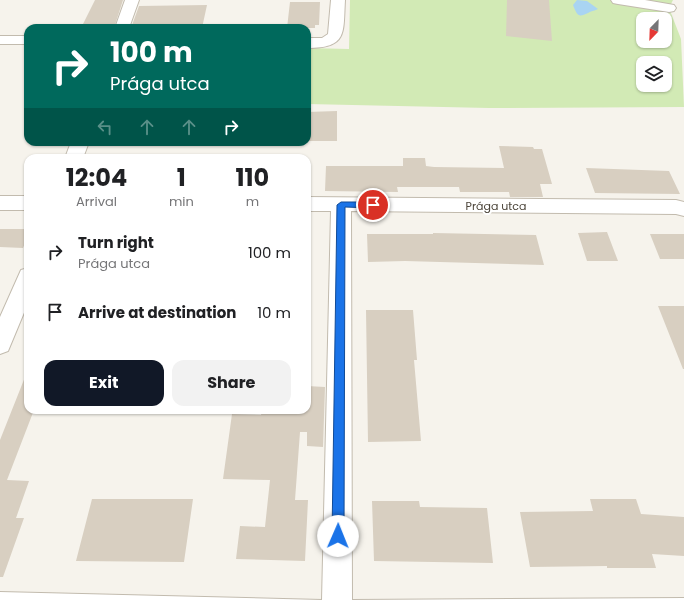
<!DOCTYPE html>
<meta charset="utf-8">
<style>
:root{--surface:#fff;--page:#f2f2f2;--text:#202124;--muted:#757577;--accent:#111827}
body{margin:0;font-family:Poppins,sans-serif;background:var(--page);color:var(--text);height:100vh;display:flex;flex-direction:column;font-size:15px;white-space:nowrap}
*{box-sizing:border-box;margin:0}
p{font-size:13px;color:var(--muted)}
.icon{flex:none;width:22px;height:22px;fill:none;stroke:currentColor;stroke-width:2;stroke-linecap:round;stroke-linejoin:round}
.map{position:relative;flex:1;overflow:hidden}
.panel{position:absolute;left:24px;top:154px;width:287px;height:260px;display:flex;flex-direction:column;background:var(--surface);border-radius:12px;box-shadow:0 1px 3px #0004}
.panel>*{flex:none}
.banner{position:absolute;left:24px;top:24px;width:287px;height:122px;border-radius:12px;box-shadow:0 1px 3px #0004;background:#00695c;color:#fff;overflow:hidden}
.needle{width:26px;rotate:203deg}
.tools{position:absolute;left:636px;top:12px;display:grid;gap:8px}
.tools a{display:grid;place-items:center;width:36px;height:36px;border-radius:8px;background:var(--surface);box-shadow:0 1px 3px #0004;font-size:20px}
.pin{position:absolute;display:grid;place-items:center;width:34px;height:34px;color:#fff;margin:-17px;border:2px solid #fff;border-radius:50%;box-shadow:0 1px 4px #0007}
.me{position:absolute;width:44px;margin:-22px;rotate:1deg;stroke-linejoin:round;filter:drop-shadow(0 0 3px #0008)}
.turn{display:flex;align-items:center;gap:14px;height:84px;padding:0 20px;font-size:18px}
.turn .icon{width:52px;height:52px;stroke-width:2.5}
.turn b{display:block;font-size:28px;line-height:34px}
.lanes{display:flex;align-items:center;height:38px;padding:0 20px;background:#0003;justify-content:center;gap:20px;direction:ltr}
.lanes .off{opacity:.35}
.eta{display:flex;justify-content:space-evenly;align-items:center;height:68px;text-align:center}
.eta b{font-size:24px;font-weight:700;line-height:28px}
.primary-button{display:flex;gap:8px;margin-top:auto;padding:8px 20px}
.primary-button a{flex:1;height:46px;border-radius:12px;background:var(--accent);color:#fff;font-size:16px;font-weight:700;line-height:46px;text-align:center}
.primary-button a+a{background:var(--page);color:var(--text)}
ul{padding:0;list-style:none}
li{display:flex;align-items:center;gap:12px;height:60px;padding:0 20px}
li div{flex:1}
li b{display:block;font-size:15px}
li em{font-style:normal}
.map>svg:first-child{display:block}
.green{fill:#d2eab5;fill-rule:evenodd}
.water{fill:#a9d4f2}
.building{fill:#d8cfc1}
.lines{fill:none;stroke-linecap:round;stroke-linejoin:round}
.minor-casing{stroke:#c2bbae;stroke-width:2}
.minor{fill:#fff;fill-rule:evenodd}
.route{fill:#1a73e8;stroke:#114b97}
.labels{text-anchor:middle;dominant-baseline:central;stroke-width:4;stroke-linejoin:round;paint-order:stroke}
.street-label{font-size:11px;fill:#4b4439;stroke:#fff}
</style>
<div class="map">
<svg width="684" height="616" viewBox="0 0 684 616">
<rect width="100%" height="100%" fill="#f6f3ec"/>
<path class="green" d="M350,0H673L669,8L681,39L684,107L489,108L307,104V48L349,49ZM643,19H665V41H643ZM643,63H665V85H643Z"/>
<path class="water" d="M577,0L587,1L598,9C594,11 591,11 588,13C578,18 577,15 573,5Z"/>
<path class="building" d="M95,0H123L114,28H81Z
M507,0H549L552,41L506,36Z
M290,2H320L319,25H315V28H287Z
M207,5L202,28H131L139,6Z
M337,111V141H307V112Z
M499,146L533,147L534,149H542L552,184H540L543,197H510L509,192H460L459,187H397L398,192L325,191L326,166H403V158H425L426,166L434,167L504,168Z
M586,168L669,171L680,194L595,193Z
M0,229H28V236L23,248L0,247Z
M607,232L618,261H587L578,233Z
M433,233L536,235L544,265L405,261L368,262L367,234H433Z
M650,234H684V259H660Z
M658,306H684V369H683Z
M366,310H413L417,360H414L421,441L368,442Z
M27,372L28,410H34L7,480L29,481L16,518H24L3,577H0V440Z
M307,386L325,387L323,447L307,446V432H300L295,500H308L305,561L236,559L240,526L265,527L270,480L223,479L232,414L261,415L262,410H307Z
M92,499H193L184,562L76,561Z
M590,499H636L641,514L684,517V556L652,554L656,568H607V566L530,567L520,512L593,511Z
M372,501H419L420,507L487,508L493,563L374,561Z"/>
<g class="lines">
<g class="minor-casing">
<path id="minor" d="M125,0H139L129,28H115Z
M331,0H345C343,33 348,48 307,48V38H322L328,34Z
M611,0H645L674,5L676,8L674,11L669,12L618,4L613,3Z
M0,36H28V44H0Z
M71,142H89L83,158H65Z
M0,196H28V210H0Z
M307,197L676,200L684,202V216L676,214L351,211L352,600L684,598V616H0V592L322,600L331,211H307Z
M28,268V303L8,351L0,354V317L21,270Z"/>
</g>
<use href="#minor" class="minor"/>
</g>
<path class="route" d="M341,202H373L377,205L373,208L345,207L344,536L342,540L338,542L334,540L332,536L337,205Z"/>
<g class="labels">
<g class="street-label">
<text x="496" y="206">Prága utca</text>
</g>
</g>
</svg>
<div class="tools">
<a><svg class="needle" viewBox="-14 -14 28 28"><path d="M0-13l5 13h-10z" fill="#e53935"/><path d="M0 13l5-13h-10z" fill="#757577"/></svg></a>
<a><svg class="icon" aria-label="layers" viewBox="0 0 24 24"><path d="M12 4l9 5-9 5-9-5zM3 14l9 5 9-5"/></svg></a>
</div>
<div class="pin" style="left:373px;top:205px;background:#d93025"><svg class="icon" aria-label="arrive" viewBox="0 0 24 24"><path d="M6 21V4h12l-3 4 3 4H6"/></svg></div>
<svg class="me" style="left:338px;top:536px" viewBox="-20 -20 40 40"><circle r="19" fill="#fff"/><path d="M0-13L10 11 0 6-10 11z" fill="#1a73e8"/></svg>
<div class="banner">
<div class="turn"><svg class="icon" aria-label="right" viewBox="0 0 24 24"><path d="M7 20v-9h11M14 6l5 5-5 5"/></svg><div><b>100 m</b>Prága utca</div></div>
<div class="lanes"><svg class="icon off" aria-label="left" viewBox="0 0 24 24"><path d="M17 20v-9H6M10 6l-5 5 5 5"/></svg><svg class="icon off" aria-label="ahead" viewBox="0 0 24 24"><path d="M12 20V5M6 11l6-6 6 6"/></svg><svg class="icon off" aria-label="ahead" viewBox="0 0 24 24"><path d="M12 20V5M6 11l6-6 6 6"/></svg><svg class="icon" aria-label="right" viewBox="0 0 24 24"><path d="M7 20v-9h11M14 6l5 5-5 5"/></svg></div>
</div>
<section class="panel">
<div class="eta">
<div><b>12:04</b><p>Arrival</p></div>
<div><b>1</b><p>min</p></div>
<div><b>110</b><p>m</p></div>
</div>
<ul>
<li><svg class="icon" aria-label="right" viewBox="0 0 24 24"><path d="M7 20v-9h11M14 6l5 5-5 5"/></svg><div><b>Turn right</b><p>Prága utca</p></div><em>100 m</em></li>
<li><svg class="icon" aria-label="arrive" viewBox="0 0 24 24"><path d="M6 21V4h12l-3 4 3 4H6"/></svg><div><b>Arrive at destination</b></div><em>10 m</em></li>
</ul>
<div class="primary-button"><a>Exit</a><a>Share</a></div>
</section>
</div>
